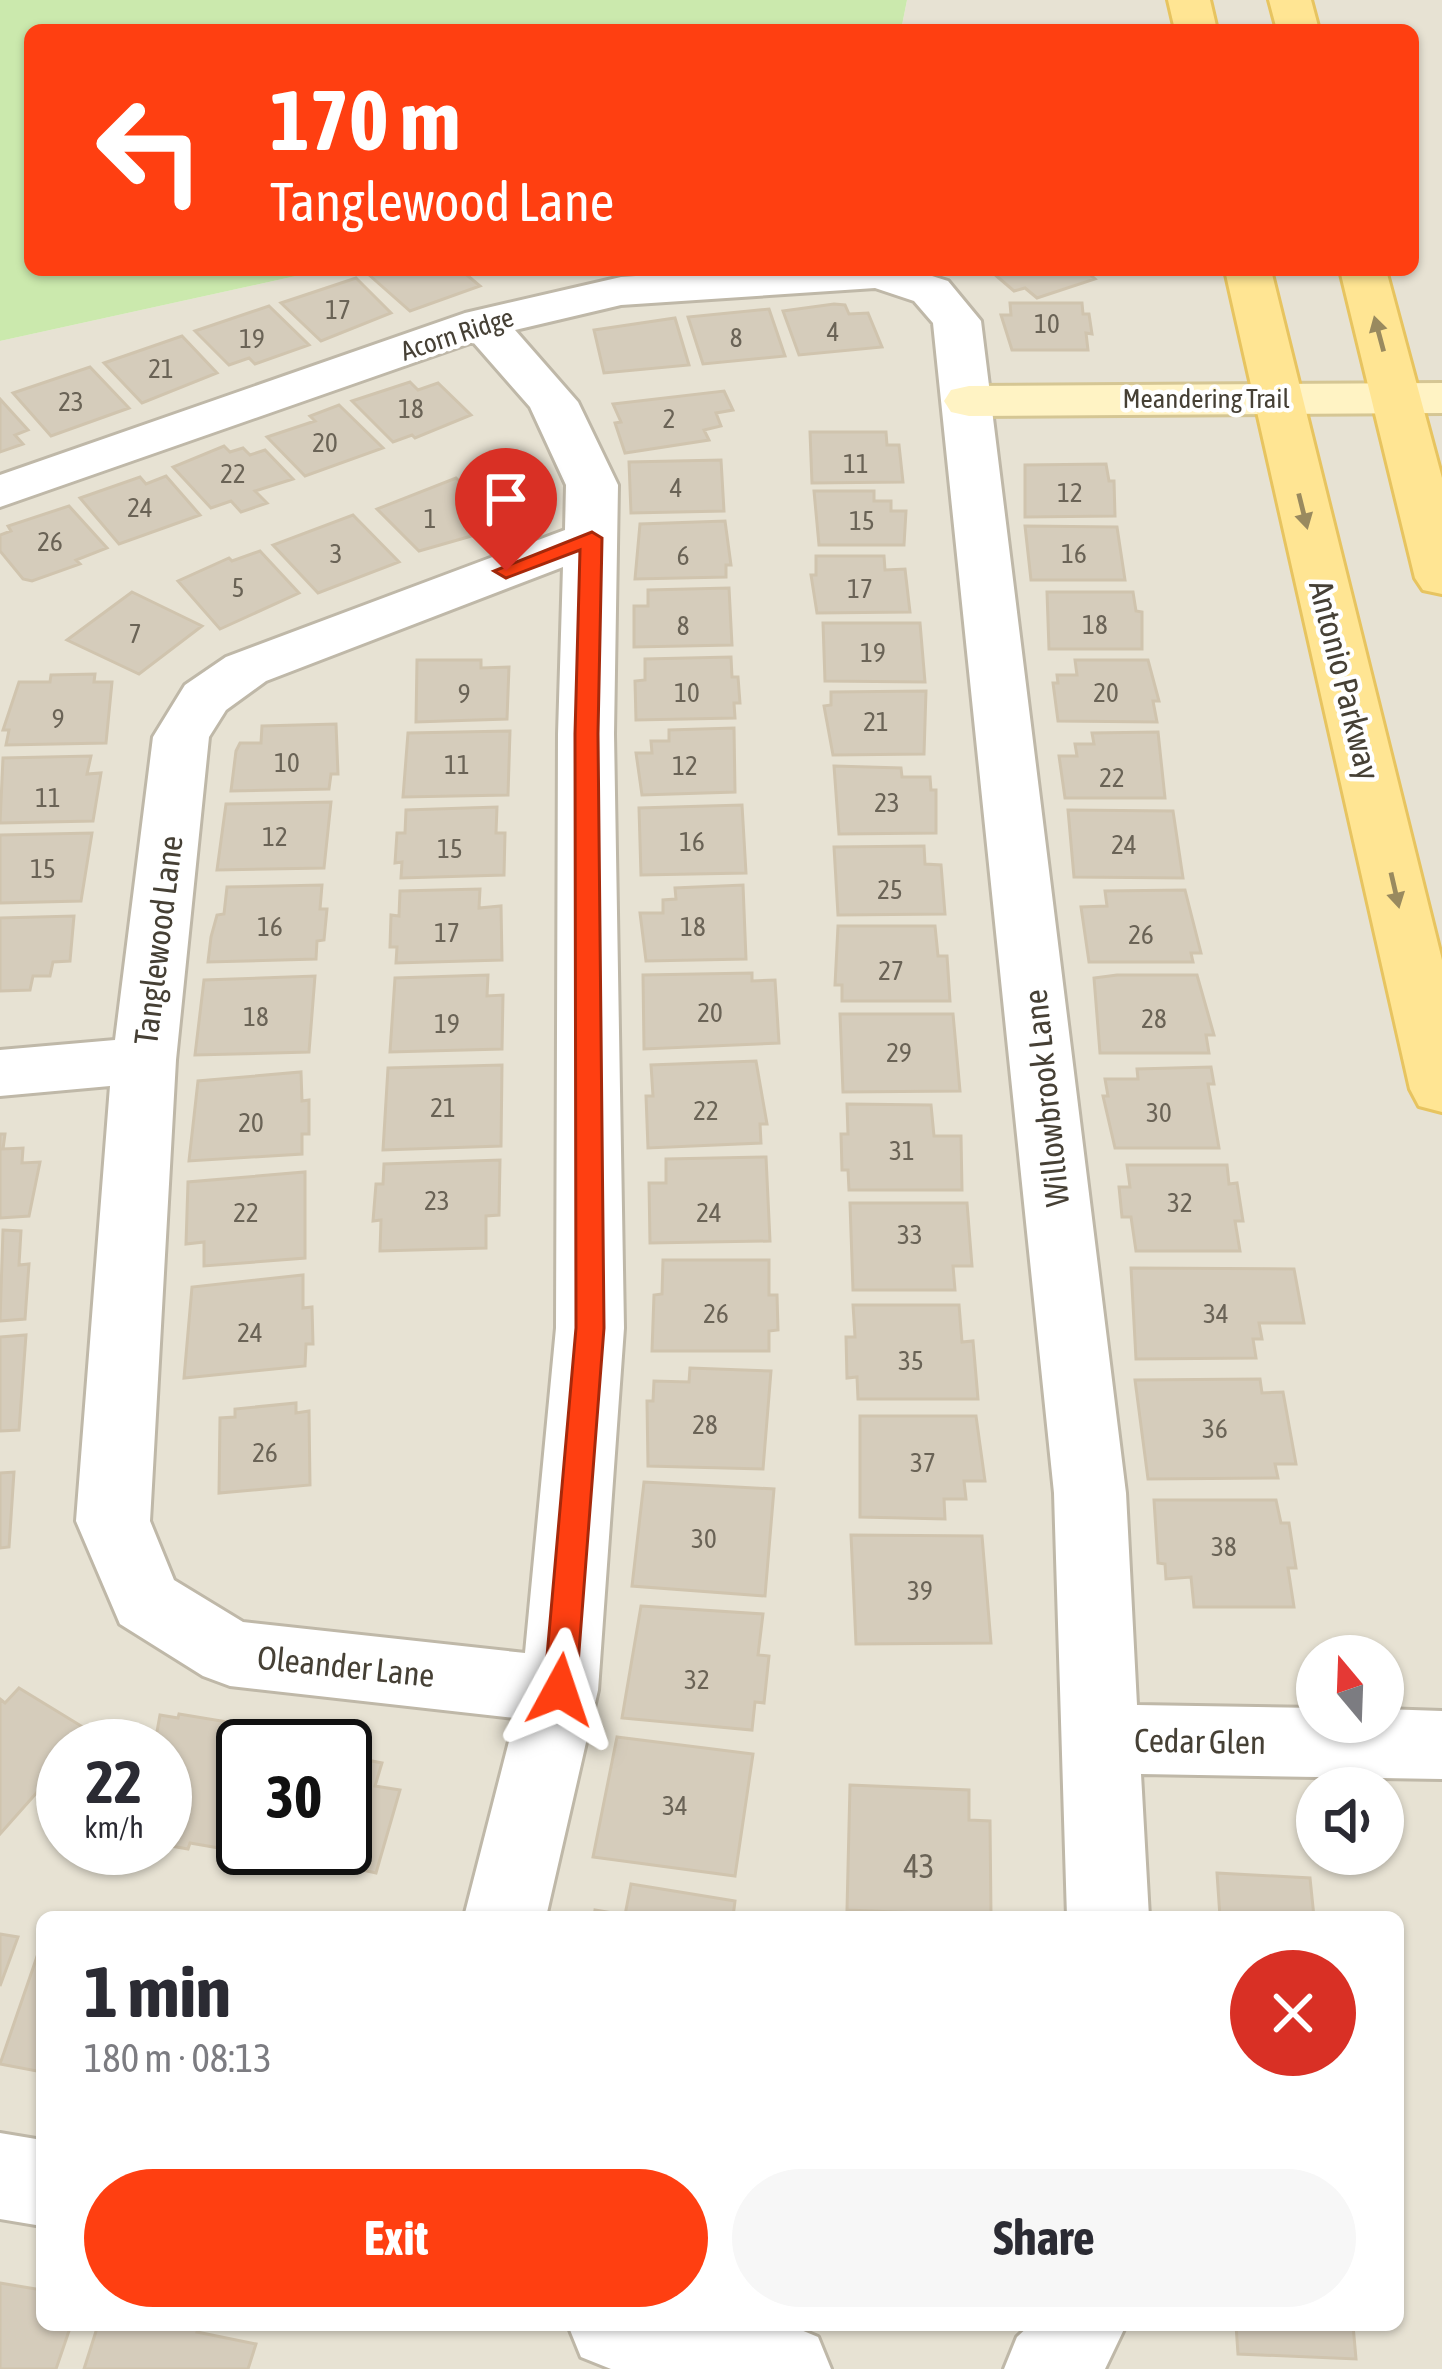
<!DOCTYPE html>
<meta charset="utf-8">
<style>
:root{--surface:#fff;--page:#f7f7f7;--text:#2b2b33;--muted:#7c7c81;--accent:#ff3f11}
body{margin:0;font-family:"Asap Condensed",sans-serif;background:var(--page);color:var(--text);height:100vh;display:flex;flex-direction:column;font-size:45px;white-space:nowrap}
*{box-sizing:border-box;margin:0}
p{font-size:39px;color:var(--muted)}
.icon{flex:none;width:66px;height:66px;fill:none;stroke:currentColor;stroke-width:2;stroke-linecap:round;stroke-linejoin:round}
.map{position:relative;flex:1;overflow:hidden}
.panel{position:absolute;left:36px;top:1911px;width:1368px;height:420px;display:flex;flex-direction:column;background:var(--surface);border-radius:18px;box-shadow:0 3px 9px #0004}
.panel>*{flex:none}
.guide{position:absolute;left:24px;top:24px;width:1395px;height:252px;border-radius:18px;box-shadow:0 3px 9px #0004;background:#ff3f11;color:#fff;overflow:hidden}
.needle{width:78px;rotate:341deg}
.fabs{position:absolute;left:1296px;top:1635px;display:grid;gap:24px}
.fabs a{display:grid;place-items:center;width:108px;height:108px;border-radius:50%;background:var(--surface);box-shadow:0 3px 9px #0004;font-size:60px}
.speed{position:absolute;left:36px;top:1719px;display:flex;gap:24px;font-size:60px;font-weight:700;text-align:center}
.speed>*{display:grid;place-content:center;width:156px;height:156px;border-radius:50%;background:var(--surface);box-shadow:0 3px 9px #0004;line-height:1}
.speed small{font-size:30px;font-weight:400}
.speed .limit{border:6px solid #111;border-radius:18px;background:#fff;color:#111}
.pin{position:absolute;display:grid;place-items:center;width:102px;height:102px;color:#fff;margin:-123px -51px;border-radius:50% 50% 50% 0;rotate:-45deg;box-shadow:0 0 12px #0007}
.pin .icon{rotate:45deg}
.me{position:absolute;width:132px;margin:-66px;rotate:5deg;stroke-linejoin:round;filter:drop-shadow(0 0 9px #0008)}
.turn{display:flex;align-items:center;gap:42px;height:252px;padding:0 48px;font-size:54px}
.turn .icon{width:156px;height:156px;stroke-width:2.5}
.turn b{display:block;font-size:84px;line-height:102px}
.round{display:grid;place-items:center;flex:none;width:126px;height:126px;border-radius:63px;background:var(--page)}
.headline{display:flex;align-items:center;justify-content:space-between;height:204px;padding:0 48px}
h1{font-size:72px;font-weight:700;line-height:90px}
.button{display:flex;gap:24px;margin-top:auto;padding:24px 48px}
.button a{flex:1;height:138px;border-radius:72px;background:var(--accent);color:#fff;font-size:48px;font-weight:700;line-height:138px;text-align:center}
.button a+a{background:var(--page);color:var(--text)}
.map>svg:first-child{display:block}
.residential{fill:#e7e2d3;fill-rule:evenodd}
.green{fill:#cbe9ad}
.building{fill:#d5ccbb;stroke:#d0c4ae;stroke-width:3}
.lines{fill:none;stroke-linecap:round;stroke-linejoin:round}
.street-casing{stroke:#bfb8a8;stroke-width:6}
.secondary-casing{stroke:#d5c694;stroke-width:6}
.primary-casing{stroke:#e7c460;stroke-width:6}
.street{fill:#fff;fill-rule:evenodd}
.secondary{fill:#fff3c4;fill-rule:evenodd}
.primary{fill:#ffe593;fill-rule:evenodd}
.oneway{fill:#998a5f}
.route{fill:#ff3f11;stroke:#a6290b;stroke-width:3}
.labels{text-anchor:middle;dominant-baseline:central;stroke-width:9;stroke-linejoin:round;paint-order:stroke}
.number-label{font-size:27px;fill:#6a6356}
.far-street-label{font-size:27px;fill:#464035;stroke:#fff}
.street-label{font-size:33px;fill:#464035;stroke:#fff}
.near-number-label{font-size:33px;fill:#6a6356}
</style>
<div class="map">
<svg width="1442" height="2369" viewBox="0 0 1442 2369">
<rect width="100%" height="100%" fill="#f3f0e6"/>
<path class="residential" d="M907,0H1442V2369H0V341L323,270H1413V30H901ZM1317,1656H1383V1722H1317ZM63,1746H165V1848H63ZM243,1746H345V1848H243ZM1317,1788H1383V1854H1317ZM42,1917H1398V2325H42Z"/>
<path class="green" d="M0,0H907L901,30H30V270H323L0,341Z"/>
<path class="building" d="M375,270H461L480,286L410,311L367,273Z
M997,270H1085L1095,279L1037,298L1025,288L1014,291L993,273Z
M356,278L391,313L321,341L281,303Z
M1010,303H1082L1083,314H1089L1092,334L1086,333L1088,350H1012L1001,315H1011Z
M834,304L845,305L849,314L868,313L882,347L799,355L783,311Z
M269,306L309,345L255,364L249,358L229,365L195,331Z
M769,309L785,356L703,364L688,317Z
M675,318L689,365L604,373L594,330Z
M182,336L217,373L142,403L104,363Z
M90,367L129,408L51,436L13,393Z
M410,382L418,390L438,383L471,415L415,438L412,435L393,442L352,401Z
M724,391L733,410L716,413L721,426L704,430L709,440L625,453L615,423L621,422L613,404Z
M0,399L28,430L15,435L23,444L0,452Z
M339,405L383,448L305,476L267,437L315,421L310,416Z
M810,432H886L887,445H899L903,482L812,483Z
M224,446L230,452L243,448L250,455L265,450L293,479L255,491L267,503L241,512L231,501L211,508L173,467Z
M721,460L724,511L631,513L629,462Z
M1106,464L1109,481H1114L1115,516L1025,517V465Z
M166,476L200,515L119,544L80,498L140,477L146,484Z
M456,478L487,508L471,514L482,533L419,551L377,509Z
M814,491H874V501H891V511H906L904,545H819Z
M69,506L107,548L76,560L80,564L32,581L23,579L0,551V535L11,531L8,526Z
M353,515L399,562L318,593L273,545Z
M725,521L731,565H726V577L635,579L640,524Z
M1025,526L1117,527L1125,580H1031Z
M260,551L299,593L220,629L178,581L229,558L232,561Z
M816,556H884L885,570L905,569L910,612L817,613L811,575H816Z
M729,588L732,645L634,647V606H648V590Z
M132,592L202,626L139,674L67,640Z
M1047,592H1133L1136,611L1142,612V649H1049Z
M823,623H920L925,682L825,681Z
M731,657L732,677H738L740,703H734L735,718L636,720L635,681L645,680V659Z
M417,660H481V668L509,667L507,719L416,722Z
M1075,660H1148L1159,701H1153L1157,722L1058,721L1053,683H1058L1057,675H1077Z
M95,674L94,682H112L106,743L6,745L9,730H3L19,682H50L51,675Z
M926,691L924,754L833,755L824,706L831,705V692Z
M336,724L338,774H331L329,789L231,791L236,751L240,743H261L262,726Z
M734,728L735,792L642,795L636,753H652L651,741H669V730Z
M510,731L508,795L403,797L408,733Z
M1158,732L1165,798H1065L1059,756H1077L1075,744H1094L1092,733Z
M91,756L87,774L101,773L93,821L0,823L3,758Z
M834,766L901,768L902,777H930L931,790H936V833L839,834Z
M331,802L324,868L217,870L226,804Z
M742,805L746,873L641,875L639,808Z
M497,807L496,833H505L504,875L401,878L402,862L395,863L397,833H405L406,810Z
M1068,810L1173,811L1183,878L1074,877Z
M92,833L81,901L0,903V835Z
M924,846L925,864L941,865L945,914L838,915L834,847Z
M322,885L320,909H327L324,940L317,941L316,959L208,962L211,937L217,915L224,914L227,887Z
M743,885L746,959L646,961L640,913H663V900L676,899L675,888Z
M480,889L479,908L501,906L502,960L396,963L397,947H390L391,915L399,916L400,891Z
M1185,890L1201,953H1191L1193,962H1089L1081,907L1107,906L1105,891Z
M74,916L70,961L53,962L50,976H33L30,990L0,991V918Z
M838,926H935L938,956H947L950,1001H842V985H835Z
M752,973V981L775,980L779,1043L644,1049L643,975Z
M488,975L487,996L503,995L502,1049L390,1052L395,978Z
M1117,975H1197L1214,1035H1206L1209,1053H1100L1094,978Z
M315,976L309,1052L195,1055L204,980Z
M840,1014H953L960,1091L843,1092Z
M756,1061L767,1124H760L761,1143L648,1148L646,1096H653L651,1065Z
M502,1065L501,1146L383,1150L388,1068Z
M1211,1067L1214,1084H1208L1219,1148H1115L1103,1096H1108L1105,1079H1138L1137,1069Z
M301,1072L302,1101L309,1100V1134H302V1154L189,1161L198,1081Z
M847,1104L931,1105L934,1136H961L962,1190H849L848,1170H842L841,1134H848Z
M0,1134H5L3,1149L23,1148L22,1163L40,1162L29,1216L0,1218Z
M766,1157L770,1241L650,1243L649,1183H666V1159Z
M500,1160L499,1215L486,1216V1248L380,1251L381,1220L373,1221L376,1184H383L384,1164Z
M1127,1165H1227L1229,1184L1237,1183L1243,1221H1235L1240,1251H1136L1131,1217H1122L1119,1187H1130Z
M305,1172V1258L204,1266V1242L186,1244L188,1182Z
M850,1203H967L972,1266H953L955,1290H853Z
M3,1230L21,1231L19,1265L29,1264L25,1319L0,1321Z
M663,1260H769V1295H777L778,1330L769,1331V1351H652L654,1295L662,1294Z
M1131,1268L1294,1269L1304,1323H1259L1262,1339H1253L1256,1358L1136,1359Z
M303,1275V1308L312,1307L313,1344H306L305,1366L184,1378L192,1287Z
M853,1305H959L962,1342L973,1341L978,1399H858L857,1377L847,1378L846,1337H855Z
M26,1335L19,1430L0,1431V1337Z
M690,1368L771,1371L763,1469L648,1466L647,1401H653L654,1381L689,1382Z
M1260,1379L1262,1393L1283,1392L1296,1464H1275L1278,1478L1148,1479L1135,1380Z
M296,1403V1413L309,1411L310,1485L219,1493L220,1418L235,1417V1409Z
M860,1416H976L985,1481H964L966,1499H944L945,1519L860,1517Z
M14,1472L9,1547L0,1548V1473Z
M644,1482L774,1489L765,1596L632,1586Z
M1154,1500H1276L1281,1523H1289L1296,1568H1288L1294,1607H1194L1191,1577L1166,1579L1165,1564L1158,1563Z
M851,1535L982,1536L991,1643L856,1644Z
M641,1606L763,1614L758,1655L769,1656L764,1703L755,1702L752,1730L622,1718Z
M19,1688L91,1732L78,1746H63V1763L0,1834V1699L5,1703Z
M179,1714L258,1727L253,1746H243V1777L219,1848L190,1843L188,1849L165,1845V1746H115L120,1732L156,1737L160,1715L178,1718Z
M279,1733L367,1743L362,1759L382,1763L375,1786L400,1790L376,1873L349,1867L350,1863L255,1848H345V1746H275Z
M617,1737L753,1754L735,1876L593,1857Z
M850,1785L969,1790V1820L990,1821L991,1916L847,1910Z
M1217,1873L1310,1878L1314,1917H1220Z
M631,1884L735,1901L733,1917H594L595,1910L625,1915Z
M0,1934L18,1937L0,1986Z
M42,1942V2072L0,2064Z
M0,2283L42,2290V2325H71L56,2369H0Z
M98,2325H199L197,2332L256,2344L248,2369H84Z
M1236,2325H1353L1356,2359L1238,2354Z"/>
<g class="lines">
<g class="street-casing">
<path id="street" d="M724,270H913L948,281L981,321L1126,1493L1137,1705L1317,1708V1722H1383V1709L1442,1711V1779L1141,1774L1149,1917H1067L1054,1493L933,323L914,301L875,288L621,305L515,330L578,402L618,485L614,734L624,1328L598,1690L546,1917H464L515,1718L230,1686L203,1676L120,1624L76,1521L110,1086L0,1096V1050L115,1040L153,737L185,685L226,657L565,530L566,485L530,407L473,342L0,507V475L465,313L621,277ZM563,567L558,734L556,1328L525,1653L243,1622L174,1580L150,1521L176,1060L209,737L226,710L266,681Z
M0,2133L42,2140V2226L0,2219Z
M568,2325H789L818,2337L831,2369H611L581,2357Z
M1030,2325H1126L1105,2369H1004L1017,2337Z"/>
</g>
<g class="secondary-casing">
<path id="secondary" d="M1442,383V413L969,416L951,412L944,401L951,390L969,386Z"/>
</g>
<g class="primary-casing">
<path id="primary" d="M1168,0H1210L1217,30H1175Z
M1269,0H1311L1319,30H1277Z
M1225,270H1271L1442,960V1112L1419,1106L1410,1089Z
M1340,270H1386L1442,478V594L1423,590L1415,578Z"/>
</g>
<use href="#street" class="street"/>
<use href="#secondary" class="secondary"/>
<use href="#primary" class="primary"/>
</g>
<defs><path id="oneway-solid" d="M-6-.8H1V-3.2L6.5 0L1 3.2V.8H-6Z" transform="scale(3)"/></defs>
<g class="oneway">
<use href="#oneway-solid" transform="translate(1379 334) rotate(-105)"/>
<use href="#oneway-solid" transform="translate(1303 511) rotate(76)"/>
<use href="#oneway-solid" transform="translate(1395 890) rotate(77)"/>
</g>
<path class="route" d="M592,532L602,538L598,734L604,1328L576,1690L571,1700L560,1704L549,1700L544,1690L576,1328L575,734L580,550L506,578L494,571Z"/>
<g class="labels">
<g class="number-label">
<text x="338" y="309">17</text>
<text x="1047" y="323">10</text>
<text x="833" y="331">4</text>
<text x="736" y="337">8</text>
<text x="252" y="338">19</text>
<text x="161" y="368">21</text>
<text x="71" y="401">23</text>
<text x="411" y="408">18</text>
<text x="669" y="418">2</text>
<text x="325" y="442">20</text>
<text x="856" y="463">11</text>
<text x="233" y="473">22</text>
<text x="676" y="487">4</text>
<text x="1070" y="492">12</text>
<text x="140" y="507">24</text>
<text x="430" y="518">1</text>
<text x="862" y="520">15</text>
<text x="50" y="541">26</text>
<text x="336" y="553">3</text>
<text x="1074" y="553">16</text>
<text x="683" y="555">6</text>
<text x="238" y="587">5</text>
<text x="860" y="588">17</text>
<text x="1095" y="624">18</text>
<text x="683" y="625">8</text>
<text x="135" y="633">7</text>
<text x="873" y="652">19</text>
<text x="687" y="692">10</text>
<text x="1106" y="692">20</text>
<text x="464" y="693">9</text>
<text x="58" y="718">9</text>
<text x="876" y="721">21</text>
<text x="287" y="762">10</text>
<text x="457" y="764">11</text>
<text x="685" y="765">12</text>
<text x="1112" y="777">22</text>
<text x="48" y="797">11</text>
<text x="887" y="802">23</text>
<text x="275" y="836">12</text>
<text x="692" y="841">16</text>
<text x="1124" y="844">24</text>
<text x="450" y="848">15</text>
<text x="43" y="868">15</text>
<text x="890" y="889">25</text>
<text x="270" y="926">16</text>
<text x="693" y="926">18</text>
<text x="447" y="932">17</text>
<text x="1141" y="934">26</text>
<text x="891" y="970">27</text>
<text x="710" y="1012">20</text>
<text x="256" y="1016">18</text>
<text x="1154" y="1018">28</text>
<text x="447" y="1023">19</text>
<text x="899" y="1052">29</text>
<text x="443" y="1107">21</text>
<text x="706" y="1110">22</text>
<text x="1159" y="1112">30</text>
<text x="251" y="1122">20</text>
<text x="902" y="1150">31</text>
<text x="437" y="1200">23</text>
<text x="1180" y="1202">32</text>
<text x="246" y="1212">22</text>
<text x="709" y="1212">24</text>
<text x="910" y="1234">33</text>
<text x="716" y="1313">26</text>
<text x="1216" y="1313">34</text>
<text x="250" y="1332">24</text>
<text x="911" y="1360">35</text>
<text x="705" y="1424">28</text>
<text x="1215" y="1428">36</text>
<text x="265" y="1452">26</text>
<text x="923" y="1462">37</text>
<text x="704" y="1538">30</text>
<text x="1224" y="1546">38</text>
<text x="920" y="1590">39</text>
<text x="697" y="1679">32</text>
<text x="675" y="1805">34</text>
</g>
<g class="far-street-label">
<text transform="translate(457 334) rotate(-18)">Acorn Ridge</text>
<text x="1206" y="398">Meandering Trail</text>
</g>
<g class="street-label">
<text transform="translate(1345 680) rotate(76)">Antonio Parkway</text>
<text transform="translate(158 940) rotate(-83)">Tanglewood Lane</text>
<text transform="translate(1046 1098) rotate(-96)">Willowbrook Lane</text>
<text transform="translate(346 1666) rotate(6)">Oleander Lane</text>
<text transform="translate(1200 1741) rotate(1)">Cedar Glen</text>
</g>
<g class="near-number-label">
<text x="919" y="1866">43</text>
</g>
</g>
</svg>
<div class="fabs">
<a><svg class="needle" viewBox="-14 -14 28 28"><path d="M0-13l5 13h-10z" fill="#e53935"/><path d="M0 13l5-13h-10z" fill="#7c7c81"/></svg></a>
<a><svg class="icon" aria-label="sound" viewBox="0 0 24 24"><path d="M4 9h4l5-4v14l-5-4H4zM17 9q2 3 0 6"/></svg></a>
</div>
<div class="speed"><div>22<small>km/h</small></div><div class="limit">30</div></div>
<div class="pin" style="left:506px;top:571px;background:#d93025"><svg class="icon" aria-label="arrive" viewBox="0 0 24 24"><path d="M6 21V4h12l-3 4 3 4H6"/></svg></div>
<svg class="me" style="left:560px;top:1690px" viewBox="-20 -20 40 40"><path d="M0-17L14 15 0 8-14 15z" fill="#ff3f11" stroke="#fff" stroke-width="4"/></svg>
<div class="guide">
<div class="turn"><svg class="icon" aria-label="left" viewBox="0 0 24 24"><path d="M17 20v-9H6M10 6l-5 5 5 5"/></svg><div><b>170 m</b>Tanglewood Lane</div></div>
</div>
<section class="panel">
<div class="headline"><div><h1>1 min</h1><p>180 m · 08:13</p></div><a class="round" style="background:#d93025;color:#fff"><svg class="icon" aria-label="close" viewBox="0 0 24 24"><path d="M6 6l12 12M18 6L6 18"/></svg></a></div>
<div class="button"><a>Exit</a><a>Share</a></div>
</section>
</div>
